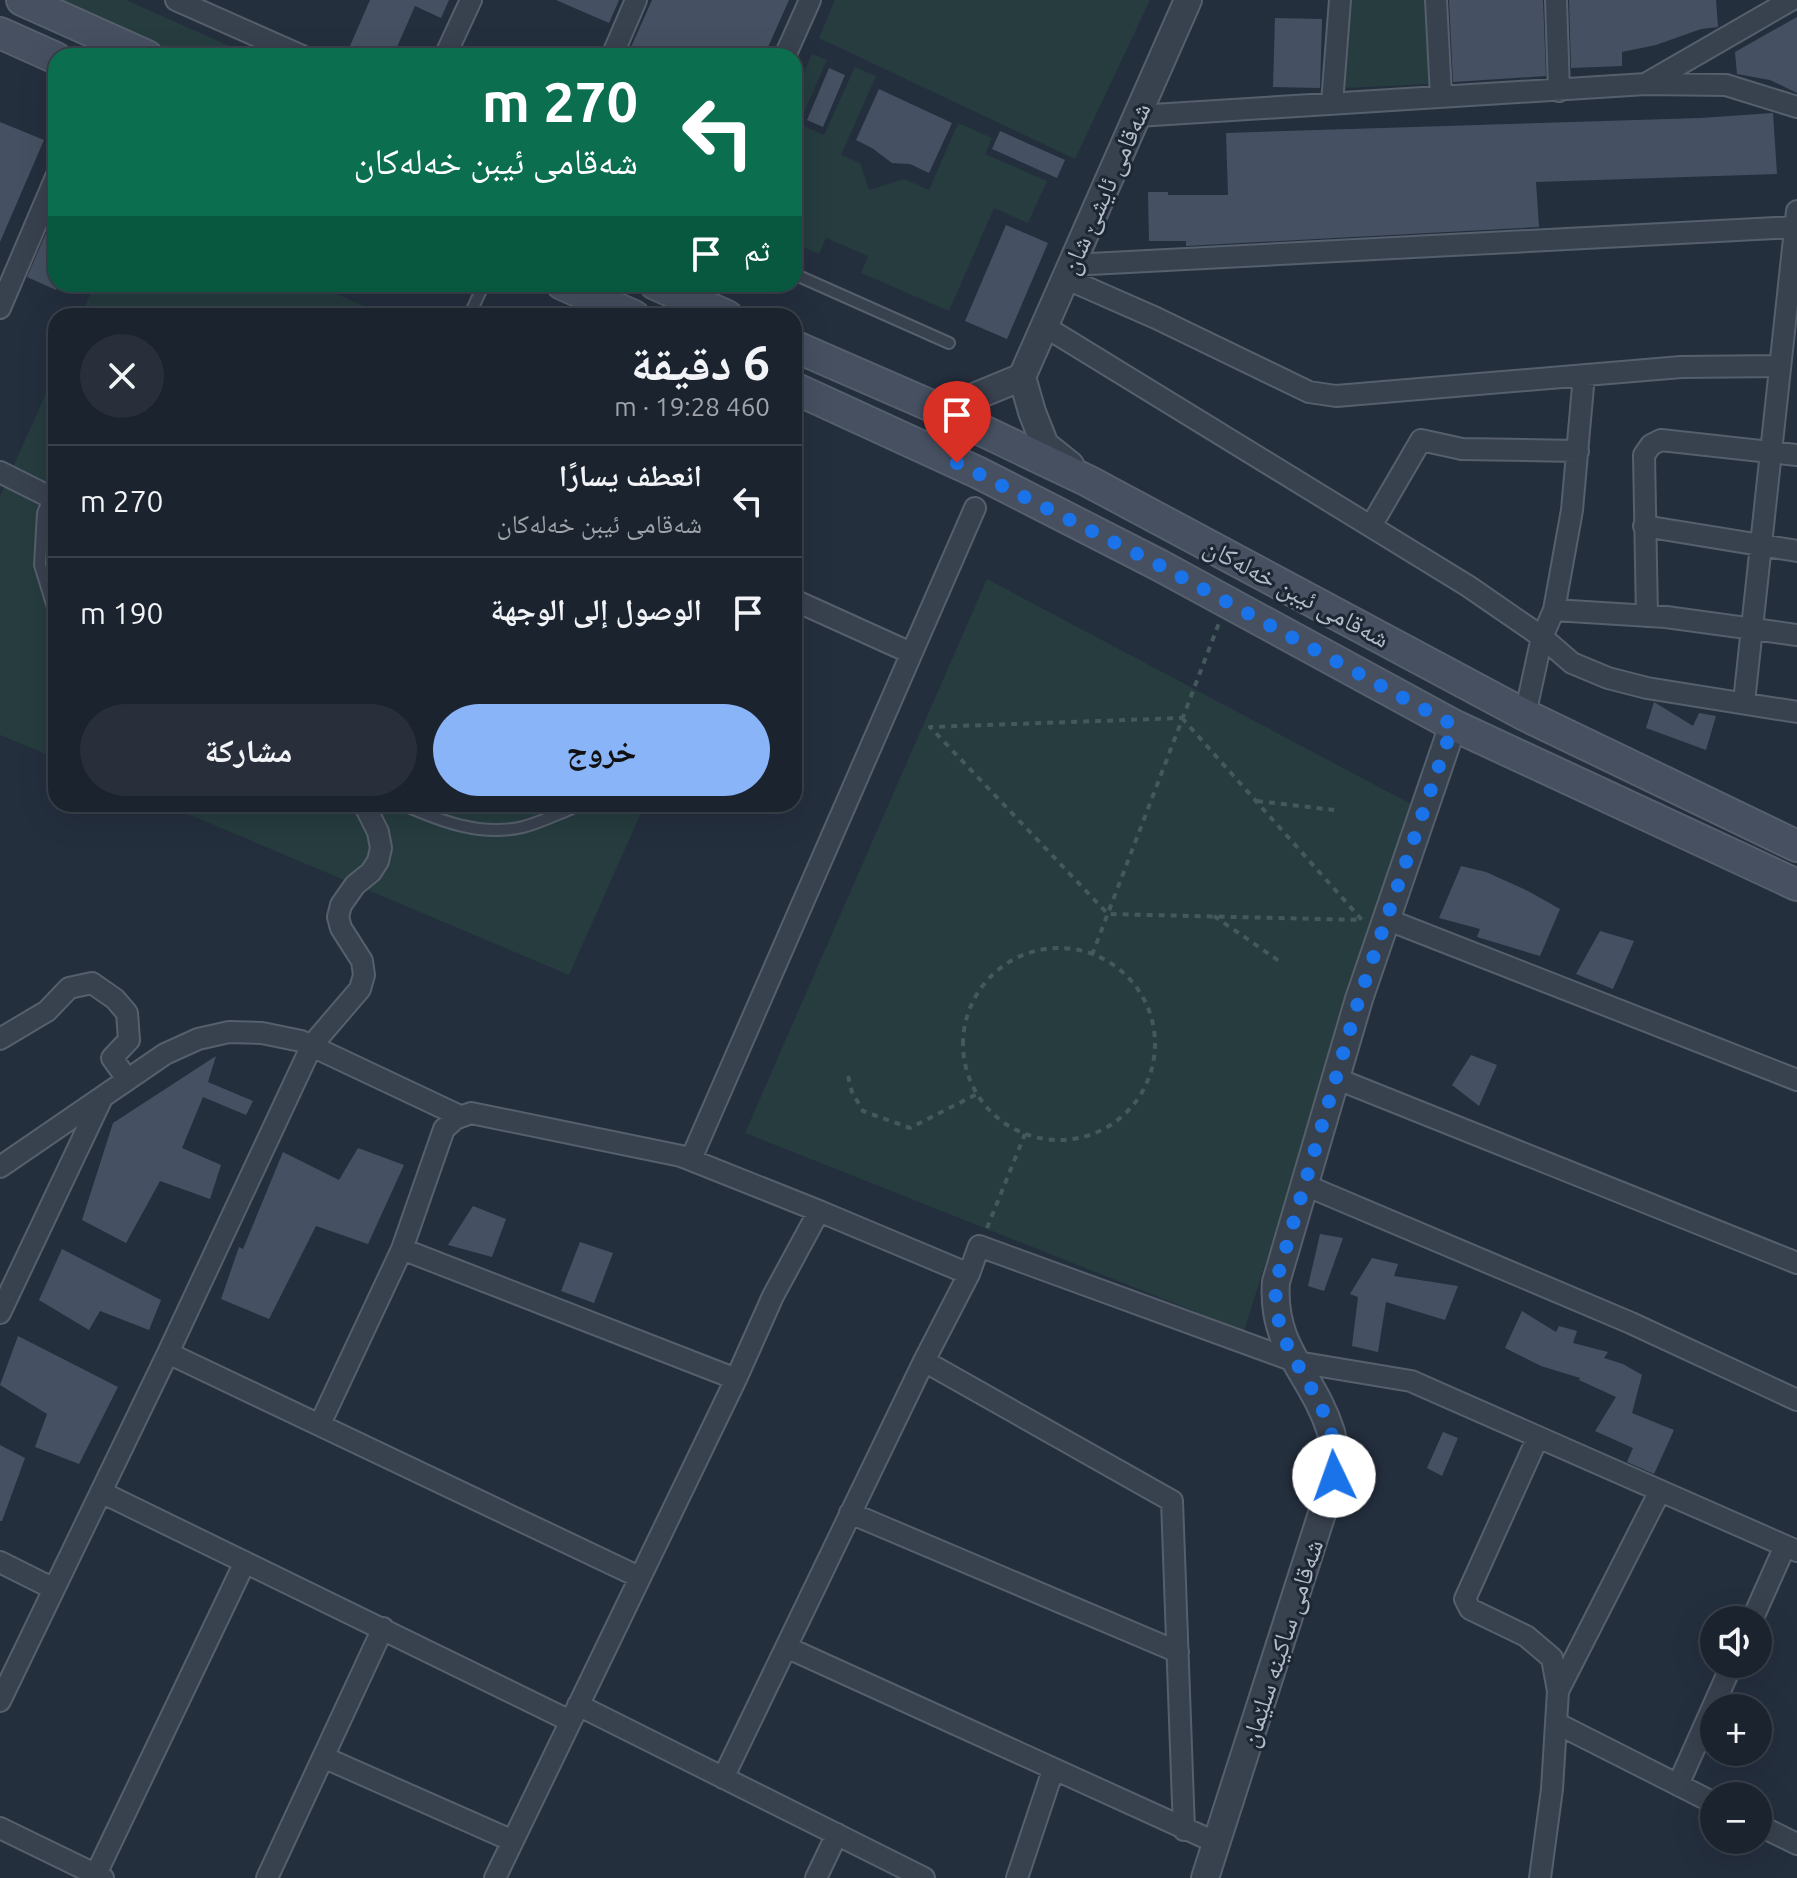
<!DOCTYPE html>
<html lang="ar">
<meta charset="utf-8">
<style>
:root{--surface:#1b232e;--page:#282f3a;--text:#f1f3f6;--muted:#a0a4aa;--line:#39404a;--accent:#8ab4f8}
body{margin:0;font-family:Ubuntu,"Noto Naskh Arabic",sans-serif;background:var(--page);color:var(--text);direction:rtl;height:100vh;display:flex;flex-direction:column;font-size:30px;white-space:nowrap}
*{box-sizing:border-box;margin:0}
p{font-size:26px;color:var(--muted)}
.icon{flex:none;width:44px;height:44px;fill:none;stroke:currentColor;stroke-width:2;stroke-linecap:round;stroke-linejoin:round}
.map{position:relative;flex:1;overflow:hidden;direction:ltr}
.details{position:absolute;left:48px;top:308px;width:754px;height:504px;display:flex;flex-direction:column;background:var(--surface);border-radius:24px;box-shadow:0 8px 32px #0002,0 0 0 2px var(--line);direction:rtl}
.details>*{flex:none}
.hud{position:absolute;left:48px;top:48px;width:754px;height:244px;border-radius:24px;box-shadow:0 8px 32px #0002,0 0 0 2px var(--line);direction:rtl;background:#0b6e4f;color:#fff;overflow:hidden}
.buttons{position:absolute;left:1700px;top:1606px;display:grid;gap:16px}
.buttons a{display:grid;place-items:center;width:72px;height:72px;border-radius:50%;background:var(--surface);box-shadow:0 8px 32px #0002,0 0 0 2px var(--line);font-size:40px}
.pin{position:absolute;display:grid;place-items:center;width:68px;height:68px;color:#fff;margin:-82px -34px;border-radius:50% 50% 50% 0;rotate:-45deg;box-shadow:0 0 8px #0007}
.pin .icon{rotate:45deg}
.me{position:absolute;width:88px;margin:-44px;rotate:357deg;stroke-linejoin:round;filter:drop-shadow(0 0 6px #0008)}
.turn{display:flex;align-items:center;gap:28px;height:168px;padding:0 32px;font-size:36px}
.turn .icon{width:104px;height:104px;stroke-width:2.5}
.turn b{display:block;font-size:56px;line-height:68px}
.then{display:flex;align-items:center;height:76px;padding:0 32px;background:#0003;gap:16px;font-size:30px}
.round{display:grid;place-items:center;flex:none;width:84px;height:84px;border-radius:42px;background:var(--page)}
.head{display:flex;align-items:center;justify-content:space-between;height:136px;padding:0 32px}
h1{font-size:48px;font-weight:700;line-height:60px}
.button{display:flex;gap:16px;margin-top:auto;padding:16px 32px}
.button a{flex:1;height:92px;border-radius:48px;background:var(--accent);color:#111;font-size:32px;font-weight:700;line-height:92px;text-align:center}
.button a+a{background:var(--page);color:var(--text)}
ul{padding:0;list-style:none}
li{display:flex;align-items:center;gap:24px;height:112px;padding:0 32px;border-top:2px solid var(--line)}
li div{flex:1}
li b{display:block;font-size:30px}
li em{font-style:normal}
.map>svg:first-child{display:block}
.green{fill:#263c3f}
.building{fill:#455162}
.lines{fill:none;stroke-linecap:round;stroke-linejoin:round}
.service-casing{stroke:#565f6c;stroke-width:14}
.minor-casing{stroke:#565f6c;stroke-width:24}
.tertiary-casing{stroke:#565f6c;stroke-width:30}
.secondary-casing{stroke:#565f6c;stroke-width:34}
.path{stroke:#44595c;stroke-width:4;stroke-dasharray:6 6;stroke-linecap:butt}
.service{stroke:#38414e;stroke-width:10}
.minor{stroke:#38414e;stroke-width:20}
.tertiary{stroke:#38414e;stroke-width:26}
.secondary{stroke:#465061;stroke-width:30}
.route{stroke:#1a73e8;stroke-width:14;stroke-dasharray:0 25.2}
.labels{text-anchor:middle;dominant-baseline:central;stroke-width:6;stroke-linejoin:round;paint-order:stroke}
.street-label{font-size:26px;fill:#b4bcc9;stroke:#1d2633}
</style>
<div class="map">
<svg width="1797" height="1878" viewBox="0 0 1797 1878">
<rect width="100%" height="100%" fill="#242f3e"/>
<path class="green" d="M42,0H126L252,56H168Z
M835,0H1150L1075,159L819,38Z
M1351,0H1424L1429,84L1344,88Z
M812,54L827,60L799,124L824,135L855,67L876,76L841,155L860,163L869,190L904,179L929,190L958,123L992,138L985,154L1047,181L1028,223L994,208L949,311L861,273L868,256L826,238L819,254L794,243V95Z
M95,284H314L387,316H80Z
M56,371V758L0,735V496Z
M987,579L1411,804L1244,1331L745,1133Z
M164,804H645L569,975Z"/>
<path class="building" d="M370,0H449L441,18L415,6L393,56H371L350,46Z
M556,0H619L609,23Z
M652,0H789L764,56H627Z
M1449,0H1543L1546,76L1453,82Z
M1569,0H1716L1718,27L1701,29L1656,45L1622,52V66L1571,68Z
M1797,17V93L1770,80L1737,74L1735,52Z
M1275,18L1322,19L1320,88L1273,87Z
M829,68L845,75L823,127L807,120Z
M879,89L952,123L929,173L910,164L892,163L872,148L856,140Z
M1773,113L1777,174L1536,182L1539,227L1186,246V241H1149L1148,192H1168V195H1228L1226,133L1701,118Z
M0,122L44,140L0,242Z
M1000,131L1065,160L1057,178L992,149Z
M56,210V290L27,277Z
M1006,225L1048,243L1007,339L965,321Z
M1654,702L1693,726L1699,713L1716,716L1706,750L1646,728Z
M1461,866L1486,872L1528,891L1560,909L1540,956L1477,937L1480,929L1439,918Z
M1600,931L1634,941L1613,989L1576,974Z
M1471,1055L1497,1065L1479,1106L1452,1085Z
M216,1056L208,1082L253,1101L246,1115L203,1097L182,1148L221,1165L210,1199L160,1181L126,1243L82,1220L113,1123Z
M358,1148L404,1165L368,1244L316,1226L269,1319L221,1299L239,1247L243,1249L283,1152L339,1180Z
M473,1206L506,1219L492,1257L448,1245Z
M1320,1234L1343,1238L1324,1291L1308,1286Z
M580,1242L613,1253L594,1303L561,1291Z
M62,1249L161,1300L149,1330L100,1311L89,1330L39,1300Z
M1372,1258L1398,1264L1394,1276L1458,1286L1445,1320L1386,1302L1378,1352L1352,1346L1358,1297L1350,1294Z
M1522,1311L1556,1332L1559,1326L1577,1331L1573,1343L1608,1352L1604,1358L1623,1364L1642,1375L1632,1413L1674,1430L1654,1474L1627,1462L1633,1448L1595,1431L1616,1397L1579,1380L1580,1378L1541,1366L1505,1348Z
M18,1336L118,1387L79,1464L35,1447L47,1414L0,1385Z
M1443,1432L1458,1438L1442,1476L1427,1468Z
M0,1445L25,1458L2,1521H0Z"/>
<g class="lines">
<g class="service-casing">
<path id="service" d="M794,274L949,343
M469,316L484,284
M56,482L43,513L40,565L56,617
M402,804C440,821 481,837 523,827C539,823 555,815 570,809L576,804"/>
</g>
<g class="minor-casing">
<path id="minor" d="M176,0L302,56
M1436,0L1441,96
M1556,0L1559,91
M445,56L471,0
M612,56L636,0
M785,56L810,0
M1649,82L1791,0
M1332,103L1340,0
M1137,116L1646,84L1726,85L1797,107
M1071,265L1795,227
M1065,278L1156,318L1309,392L1336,396L1681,367L1780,366
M0,308L56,177
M1044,326L1468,586L1542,637L1572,663L1608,678L1647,688L1797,712
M0,472L50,497
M1371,526L1421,440L1462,449L1578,451
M1644,526L1797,551
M794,600L911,653
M1554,610L1572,510L1584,375
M1647,616L1644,455L1651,445L1661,440L1797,455
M1744,702L1797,211
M1525,715L1542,637L1554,610L1666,617L1797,635
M1386,919L1797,1080
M0,1039L47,1011L69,988L92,983L115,999L127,1013L129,1040L112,1058L127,1079
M1335,1078L1797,1263
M691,1159L975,508
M0,1167L165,1054L198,1039L229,1032L262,1033L301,1041L460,1116
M1305,1185L1631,1323L1797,1400
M402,1249L736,1379
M0,1313L102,1098
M168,1353L639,1577
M924,1361L1172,1501L1184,1830
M320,1424L402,1249L444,1129L455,1119L471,1113L681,1156L819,1211
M1538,1437L1465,1599L1470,1609L1526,1636L1552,1658L1558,1691
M101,1492L570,1721
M850,1513L1178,1652
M0,1562L54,1589
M1752,1620L1785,1546
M786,1647L1217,1843
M0,1701L168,1353L312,1045L360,989L364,975L362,961L341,928L338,917L341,905L355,885L371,872L378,861L381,848L378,832L364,804
M578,1705L924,1878
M1556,1723L1714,1803
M323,1757L513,1841
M723,1778L924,1361L969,1274L979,1246L1297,1362L1411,1381L1797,1551
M1678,1785L1732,1664
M1758,1825L1797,1844
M0,1828L103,1878
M96,1874L245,1562
M267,1878L383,1628
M495,1878L736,1379L773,1296L819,1211L969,1274
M816,1878L837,1834
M1017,1878L1053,1770
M1540,1878L1552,1789L1558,1691L1660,1491"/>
</g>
<g class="tertiary-casing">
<path id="tertiary" d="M927,404L959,403L1022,377
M1070,465L1045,445L1032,412L1022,377L1188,0
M1205,1878L1334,1476C1334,1461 1335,1446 1331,1432C1313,1374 1271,1349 1276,1282L1359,999L1453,725"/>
</g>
<g class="secondary-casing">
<path id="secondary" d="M22,0L147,56
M0,33L56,58
M562,284L634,316
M655,284L727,316
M794,346L927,404L1088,481L1525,715L1797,846
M794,388L979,473L1159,565L1453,725L1797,885"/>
</g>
<path class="path" d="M1182,718L1362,920L1108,914L930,727Z
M1257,801L1334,810
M1214,916L1282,963
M963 1044a96 96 0 1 1 192 0a96 96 0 1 1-192 0Z
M1092,955L1219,623
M848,1076L852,1092L863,1111L910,1128L977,1094
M987,1228L1025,1134"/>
<use href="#service" class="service"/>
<use href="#minor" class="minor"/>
<use href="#tertiary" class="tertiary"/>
<use href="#secondary" class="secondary"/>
</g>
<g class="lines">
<path class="route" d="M957,463L1159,565L1453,725L1359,999L1276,1282C1271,1348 1313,1374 1331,1432C1335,1446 1334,1461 1334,1476"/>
</g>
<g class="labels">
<g class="street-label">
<text transform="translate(1105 188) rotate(-66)">شەقامی ئایشێ شان</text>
<text transform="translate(1297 592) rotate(28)">شەقامی ئیبن خەلەکان</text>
<text transform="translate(1281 1643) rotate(-72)">شەقامی ساکینە سلێمان</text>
</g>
</g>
</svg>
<div class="buttons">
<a><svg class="icon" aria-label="sound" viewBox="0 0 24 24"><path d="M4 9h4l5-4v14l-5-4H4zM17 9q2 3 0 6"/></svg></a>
<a>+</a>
<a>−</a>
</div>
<div class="pin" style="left:957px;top:463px;background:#d93025"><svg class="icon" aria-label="arrive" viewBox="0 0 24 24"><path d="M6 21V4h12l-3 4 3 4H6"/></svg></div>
<svg class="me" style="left:1334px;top:1476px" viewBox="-20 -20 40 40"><circle r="19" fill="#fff"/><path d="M0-13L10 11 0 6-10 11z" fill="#1a73e8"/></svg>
<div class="hud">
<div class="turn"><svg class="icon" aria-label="left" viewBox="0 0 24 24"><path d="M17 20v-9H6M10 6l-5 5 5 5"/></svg><div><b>270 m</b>شەقامی ئیبن خەلەکان</div></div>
<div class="then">ثم<svg class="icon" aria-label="arrive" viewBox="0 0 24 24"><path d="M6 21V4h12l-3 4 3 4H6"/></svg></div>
</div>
<section class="details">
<div class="head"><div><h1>6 دقيقة</h1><p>460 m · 19:28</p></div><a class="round"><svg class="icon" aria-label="close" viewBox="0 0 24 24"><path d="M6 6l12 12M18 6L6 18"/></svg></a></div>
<ul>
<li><svg class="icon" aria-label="left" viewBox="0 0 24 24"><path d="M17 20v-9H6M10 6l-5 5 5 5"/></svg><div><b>انعطف يسارًا</b><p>شەقامی ئیبن خەلەکان</p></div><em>270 m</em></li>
<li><svg class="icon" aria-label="arrive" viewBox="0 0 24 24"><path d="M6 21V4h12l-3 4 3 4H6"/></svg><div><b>الوصول إلى الوجهة</b></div><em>190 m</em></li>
</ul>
<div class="button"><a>خروج</a><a>مشاركة</a></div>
</section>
</div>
